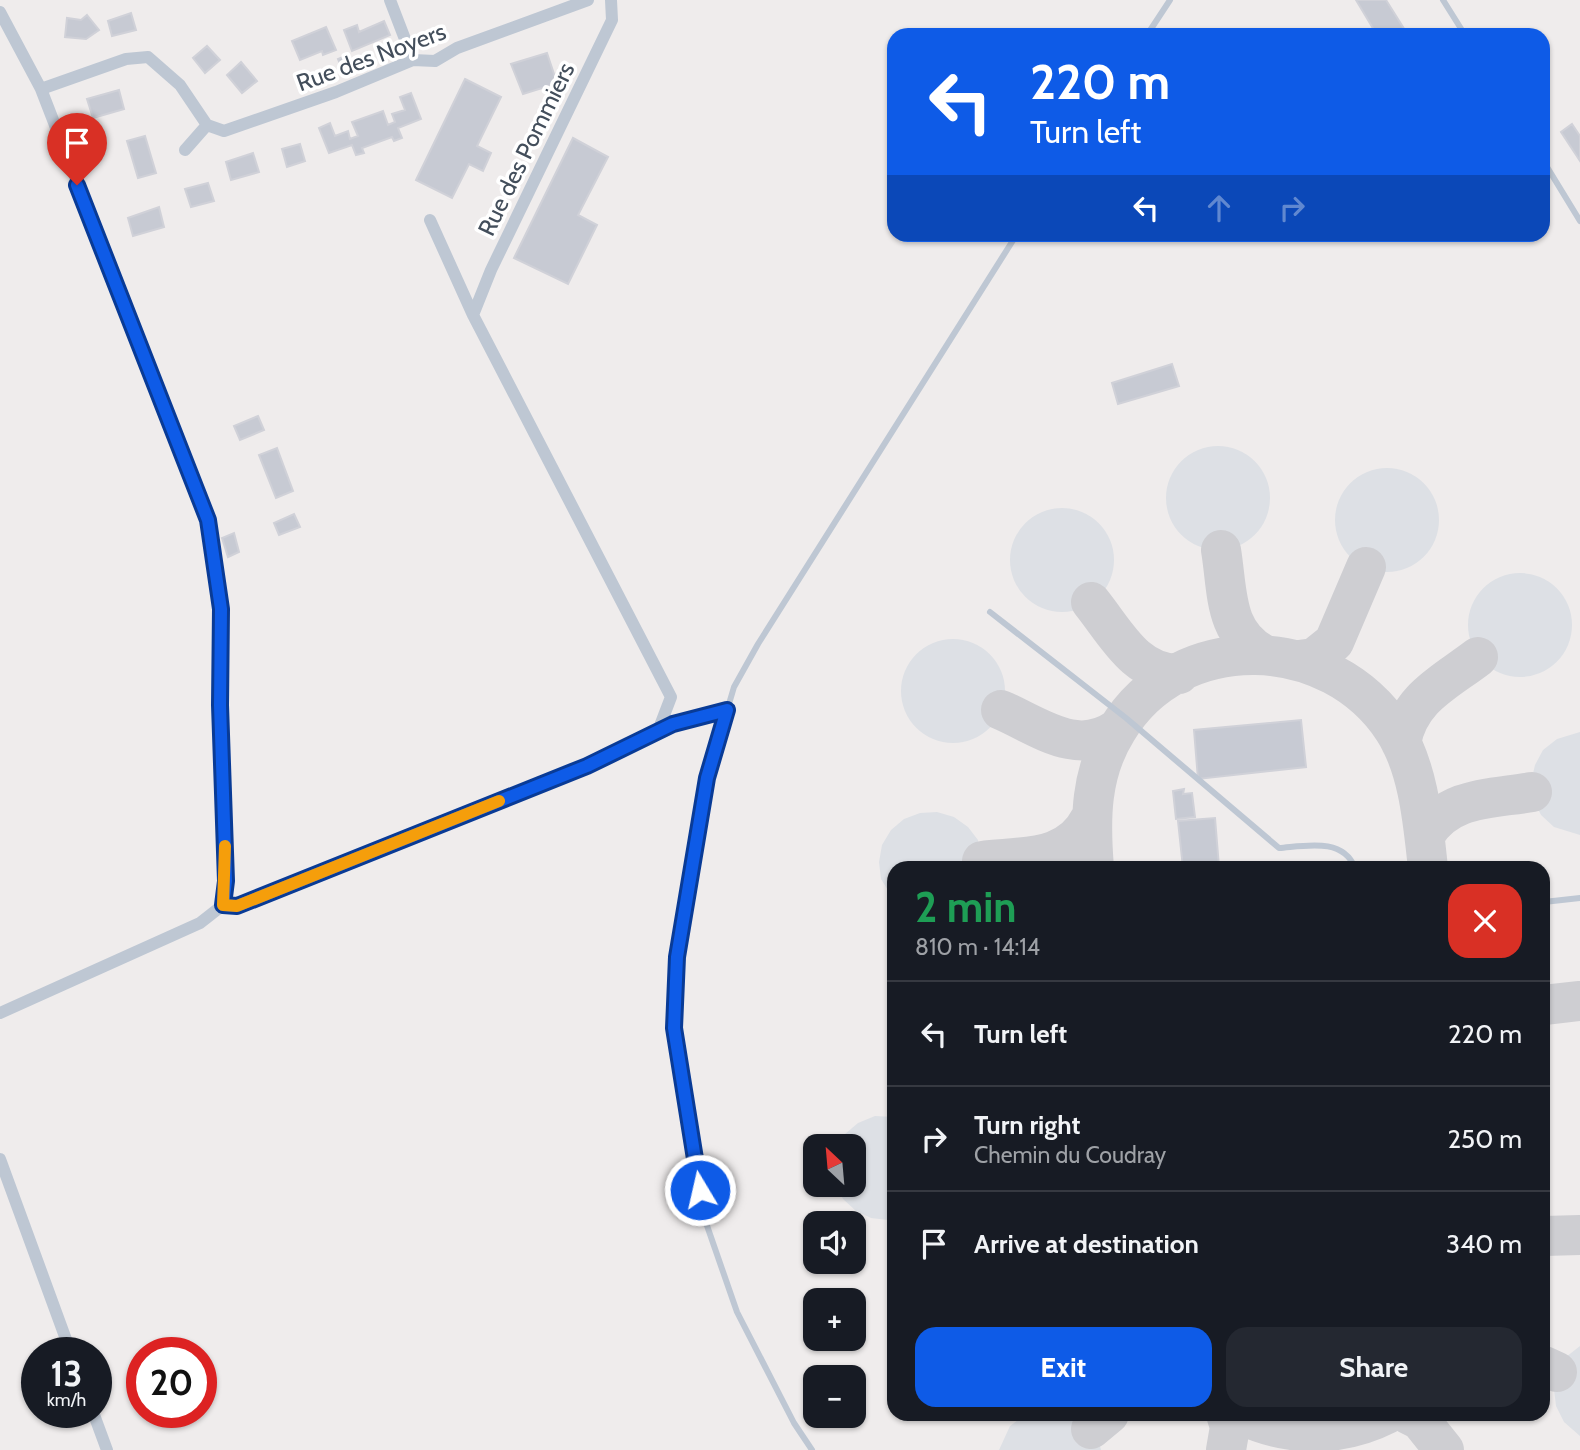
<!DOCTYPE html>
<meta charset="utf-8">
<style>
:root{--surface:#171b24;--page:#242831;--text:#f1f3f6;--muted:#9ea1a6;--line:#363941;--accent:#0e5be7}
body{margin:0;font-family:Cabin,sans-serif;background:var(--page);color:var(--text);height:100vh;display:flex;flex-direction:column;font-size:26px;white-space:nowrap}
*{box-sizing:border-box;margin:0}
p{font-size:23px;color:var(--muted)}
.icon{flex:none;width:38px;height:38px;fill:none;stroke:currentColor;stroke-width:2;stroke-linecap:round;stroke-linejoin:round}
.map{position:relative;flex:1;overflow:hidden}
.sheet{position:absolute;left:887px;top:861px;width:663px;height:560px;display:flex;flex-direction:column;background:var(--surface);border-radius:21px;box-shadow:0 2px 5px #0004}
.sheet>*{flex:none}
.hud{position:absolute;left:887px;top:28px;width:663px;height:214px;border-radius:21px;box-shadow:0 2px 5px #0004;background:#0e5be7;color:#fff;overflow:hidden}
.needle{width:46px;rotate:334deg}
.buttons{position:absolute;left:803px;top:1134px;display:grid;gap:14px}
.buttons a{display:grid;place-items:center;width:63px;height:63px;border-radius:14px;background:var(--surface);box-shadow:0 2px 5px #0004;font-size:35px}
.speed{position:absolute;left:21px;top:1337px;display:flex;gap:14px;font-size:35px;font-weight:700;text-align:center}
.speed>*{display:grid;place-content:center;width:91px;height:91px;border-radius:50%;background:var(--surface);box-shadow:0 2px 5px #0004;line-height:1}
.speed small{font-size:18px;font-weight:400}
.speed .limit{border:10px solid #d22;background:#fff;color:#111}
.pin{position:absolute;display:grid;place-items:center;width:60px;height:60px;color:#fff;margin:-72px -30px;border-radius:50% 50% 50% 0;rotate:-45deg;box-shadow:0 0 7px #0007}
.pin .icon{rotate:45deg}
.me{position:absolute;width:77px;margin:-38px;rotate:351deg;stroke-linejoin:round;filter:drop-shadow(0 0 5px #0008)}
.turn{display:flex;align-items:center;gap:24px;height:147px;padding:0 28px;font-size:32px}
.turn .icon{width:91px;height:91px;stroke-width:2.5}
.turn b{display:block;font-size:49px;line-height:60px}
.lanes{display:flex;align-items:center;height:66px;padding:0 28px;background:#0003;justify-content:center;gap:35px;direction:ltr}
.lanes .off{opacity:.35}
.round{display:grid;place-items:center;flex:none;width:74px;height:74px;border-radius:21px;background:var(--page)}
.head{display:flex;align-items:center;justify-content:space-between;height:119px;padding:0 28px}
h1{font-size:42px;font-weight:700;line-height:52px;color:#1e9e55}
.button{display:flex;gap:14px;margin-top:auto;padding:14px 28px}
.button a{flex:1;height:80px;border-radius:21px;background:var(--accent);color:#fff;font-size:28px;font-weight:700;line-height:80px;text-align:center}
.button a+a{background:var(--page);color:var(--text)}
ul{padding:0;list-style:none}
li{display:flex;align-items:center;gap:21px;height:105px;padding:0 28px;border-top:2px solid var(--line)}
li div{flex:1}
li b{display:block;font-size:26px}
li em{font-style:normal}
.map>svg:first-child{display:block}
.airport{fill:#dde0e5}
.lines{fill:none;stroke-linecap:round;stroke-linejoin:round}
.taxiway{stroke:#ceced2;stroke-width:40}
.building{fill:#c7cad3;stroke:#d0d1d8;stroke-width:2}
.lane{stroke:#bec7d3;stroke-width:6}
.street{stroke:#bec7d3;stroke-width:12}
.route-casing{stroke:#093b96;stroke-width:18}
.route{stroke:#0e5be7;stroke-width:12}
.slow{stroke:#f59e0b;stroke-width:12}
.labels{text-anchor:middle;dominant-baseline:central;stroke-width:7;stroke-linejoin:round;paint-order:stroke}
.street-label{font-size:24px;fill:#434e5b;stroke:#fff}
</style>
<div class="map">
<svg width="1580" height="1450" viewBox="0 0 1580 1450">
<rect width="100%" height="100%" fill="#efecec"/>
<path class="airport" d="M1166 498a52 52 0 1 1 104 0a52 52 0 1 1-104 0Z
M1335 520a52 52 0 1 1 104 0a52 52 0 1 1-104 0Z
M1010 560a52 52 0 1 1 104 0a52 52 0 1 1-104 0Z
M1468 625a52 52 0 1 1 104 0a52 52 0 1 1-104 0Z
M901 691a52 52 0 1 1 104 0a52 52 0 1 1-104 0Z
M1580,732V835L1554,827L1541,815L1533,799L1531,782L1535,765L1543,750L1557,739Z
M937,812L954,817L968,827L978,840L982,868H894V900L881,879L879,862L882,845L891,830L904,819L920,813Z
M875,1116L894,1117V1218L888,1220L871,1218L856,1211L843,1199L836,1185H854V1146H838L845,1134L858,1123Z
M1580,1346V1436L1564,1422L1556,1406L1554,1389L1557,1372L1566,1357Z
M1026,1414H1075L1087,1423L1097,1436L1101,1450H999L1010,1426Z"/>
<g class="lines">
<path class="taxiway" d="M1221,550C1228,592 1223,633 1265,655
M1091,602C1116,633 1135,674 1179,674
M1299,660L1314,658L1334,642L1366,567
M1001,710C1040,727 1077,757 1117,729
M1401,743C1409,698 1444,683 1478,657
M1425,835C1448,796 1492,799 1532,792
M982,861C1023,856 1069,861 1090,819
M1094,868C1090,819 1090,773 1117,730C1179,627 1331,633 1394,730C1419,769 1423,823 1428,868
M1544,1005L1580,1001
M1544,1236L1580,1235
M1544,1366L1557,1372
M1240,1414C1287,1437 1340,1438 1387,1414
M1408,1414L1420,1420L1444,1450
M1091,1429L1109,1414
M1226,1450L1230,1427L1226,1414"/>
</g>
<path class="building" d="M1356,0H1386L1408,35H1377Z
M131,13L136,30L112,36L108,21Z
M87,15L99,30L86,39L65,37L67,18L81,20Z
M384,21L390,35L352,51L344,30L357,25L359,32Z
M326,27L336,50L323,55L322,51L300,60L292,41Z
M207,46L220,60L205,73L193,58Z
M547,53L555,77L552,85L523,94L511,64Z
M345,56L349,66L342,69L338,59Z
M241,62L257,81L242,93L227,75Z
M465,79L501,97L477,146L491,153L483,171L469,164L452,198L416,180Z
M119,90L124,109L93,118L87,99Z
M411,93L421,119L398,128L402,138L394,141L392,137L362,148L364,153L356,155L352,145L329,153L319,128L330,123L335,136L348,131L350,139L358,136L352,122L383,111L388,125L395,122L392,114L405,110L400,97Z
M1572,124L1580,136V161L1561,132Z
M145,136L156,173L138,178L127,141Z
M573,138L608,157L578,215L597,225L568,284L514,258Z
M300,144L305,161L287,167L282,149Z
M253,153L259,172L231,180L226,162Z
M208,183L214,201L191,207L185,189Z
M159,207L164,227L133,236L128,218Z
M1172,364L1179,386L1118,404L1112,383Z
M258,416L264,430L240,440L234,426Z
M277,448L293,491L276,498L259,455Z
M294,514L300,527L279,535L274,523Z
M234,533L239,552L228,557L222,538Z
M1301,720L1306,767L1198,779L1194,730Z
M1184,789L1183,794L1192,793L1195,817L1176,819L1173,791Z
M1215,818L1219,867L1183,868L1178,821Z"/>
<g class="lines">
<path class="lane" d="M1443,0L1465,35
M1147,35L1170,0
M1544,162L1580,221
M990,612L1126,718L1279,848C1305,846 1343,837 1355,868
M660,730L727,710
M1544,902L1580,898
M812,1450L794,1423L737,1312L704,1217L674,1028L677,957L707,778L734,687L758,644L1017,234"/>
<path class="street" d="M390,0L413,60
M0,12L41,89L208,520L221,609L220,704L226,882L223,905L200,923L0,1013
M41,89L126,59L148,57L180,85L207,125L224,131L336,92L413,60L435,61L457,48L588,0
M185,150L207,125
M473,315L491,270L612,20L611,0
M223,905L237,906L587,766L658,731L671,697L473,315L430,220
M0,1159L71,1353
M93,1412L107,1450"/>
</g>
<g class="lines">
<g class="route-casing">
<path id="route" d="M77,185L208,520L221,609L220,705L226,881L223,905L237,906L587,766L673,724L727,710L707,778L677,957L674,1028L700,1190"/>
</g>
<use href="#route" class="route"/>
<path class="slow" d="M225,846L223,905L237,906L499,801"/>
</g>
<g class="labels">
<g class="street-label">
<text transform="translate(371 57) rotate(-20)">Rue des Noyers</text>
<text transform="translate(526 149) rotate(-64)">Rue des Pommiers</text>
</g>
</g>
</svg>
<div class="buttons">
<a><svg class="needle" viewBox="-14 -14 28 28"><path d="M0-13l5 13h-10z" fill="#e53935"/><path d="M0 13l5-13h-10z" fill="#9ea1a6"/></svg></a>
<a><svg class="icon" aria-label="sound" viewBox="0 0 24 24"><path d="M4 9h4l5-4v14l-5-4H4zM17 9q2 3 0 6"/></svg></a>
<a>+</a>
<a>−</a>
</div>
<div class="speed"><div>13<small>km/h</small></div><div class="limit">20</div></div>
<div class="pin" style="left:77px;top:185px;background:#d93025"><svg class="icon" aria-label="arrive" viewBox="0 0 24 24"><path d="M6 21V4h12l-3 4 3 4H6"/></svg></div>
<svg class="me" style="left:700px;top:1190px" viewBox="-20 -20 40 40"><circle r="17" fill="#0e5be7" stroke="#fff" stroke-width="3"/><path d="M0-11L8 9 0 5-8 9z" fill="#fff"/></svg>
<div class="hud">
<div class="turn"><svg class="icon" aria-label="left" viewBox="0 0 24 24"><path d="M17 20v-9H6M10 6l-5 5 5 5"/></svg><div><b>220 m</b>Turn left</div></div>
<div class="lanes"><svg class="icon" aria-label="left" viewBox="0 0 24 24"><path d="M17 20v-9H6M10 6l-5 5 5 5"/></svg><svg class="icon off" aria-label="ahead" viewBox="0 0 24 24"><path d="M12 20V5M6 11l6-6 6 6"/></svg><svg class="icon off" aria-label="right" viewBox="0 0 24 24"><path d="M7 20v-9h11M14 6l5 5-5 5"/></svg></div>
</div>
<section class="sheet">
<div class="head"><div><h1>2 min</h1><p>810 m · 14:14</p></div><a class="round" style="background:#d93025;color:#fff"><svg class="icon" aria-label="close" viewBox="0 0 24 24"><path d="M6 6l12 12M18 6L6 18"/></svg></a></div>
<ul>
<li><svg class="icon" aria-label="left" viewBox="0 0 24 24"><path d="M17 20v-9H6M10 6l-5 5 5 5"/></svg><div><b>Turn left</b></div><em>220 m</em></li>
<li><svg class="icon" aria-label="right" viewBox="0 0 24 24"><path d="M7 20v-9h11M14 6l5 5-5 5"/></svg><div><b>Turn right</b><p>Chemin du Coudray</p></div><em>250 m</em></li>
<li><svg class="icon" aria-label="arrive" viewBox="0 0 24 24"><path d="M6 21V4h12l-3 4 3 4H6"/></svg><div><b>Arrive at destination</b></div><em>340 m</em></li>
</ul>
<div class="button"><a>Exit</a><a>Share</a></div>
</section>
</div>
